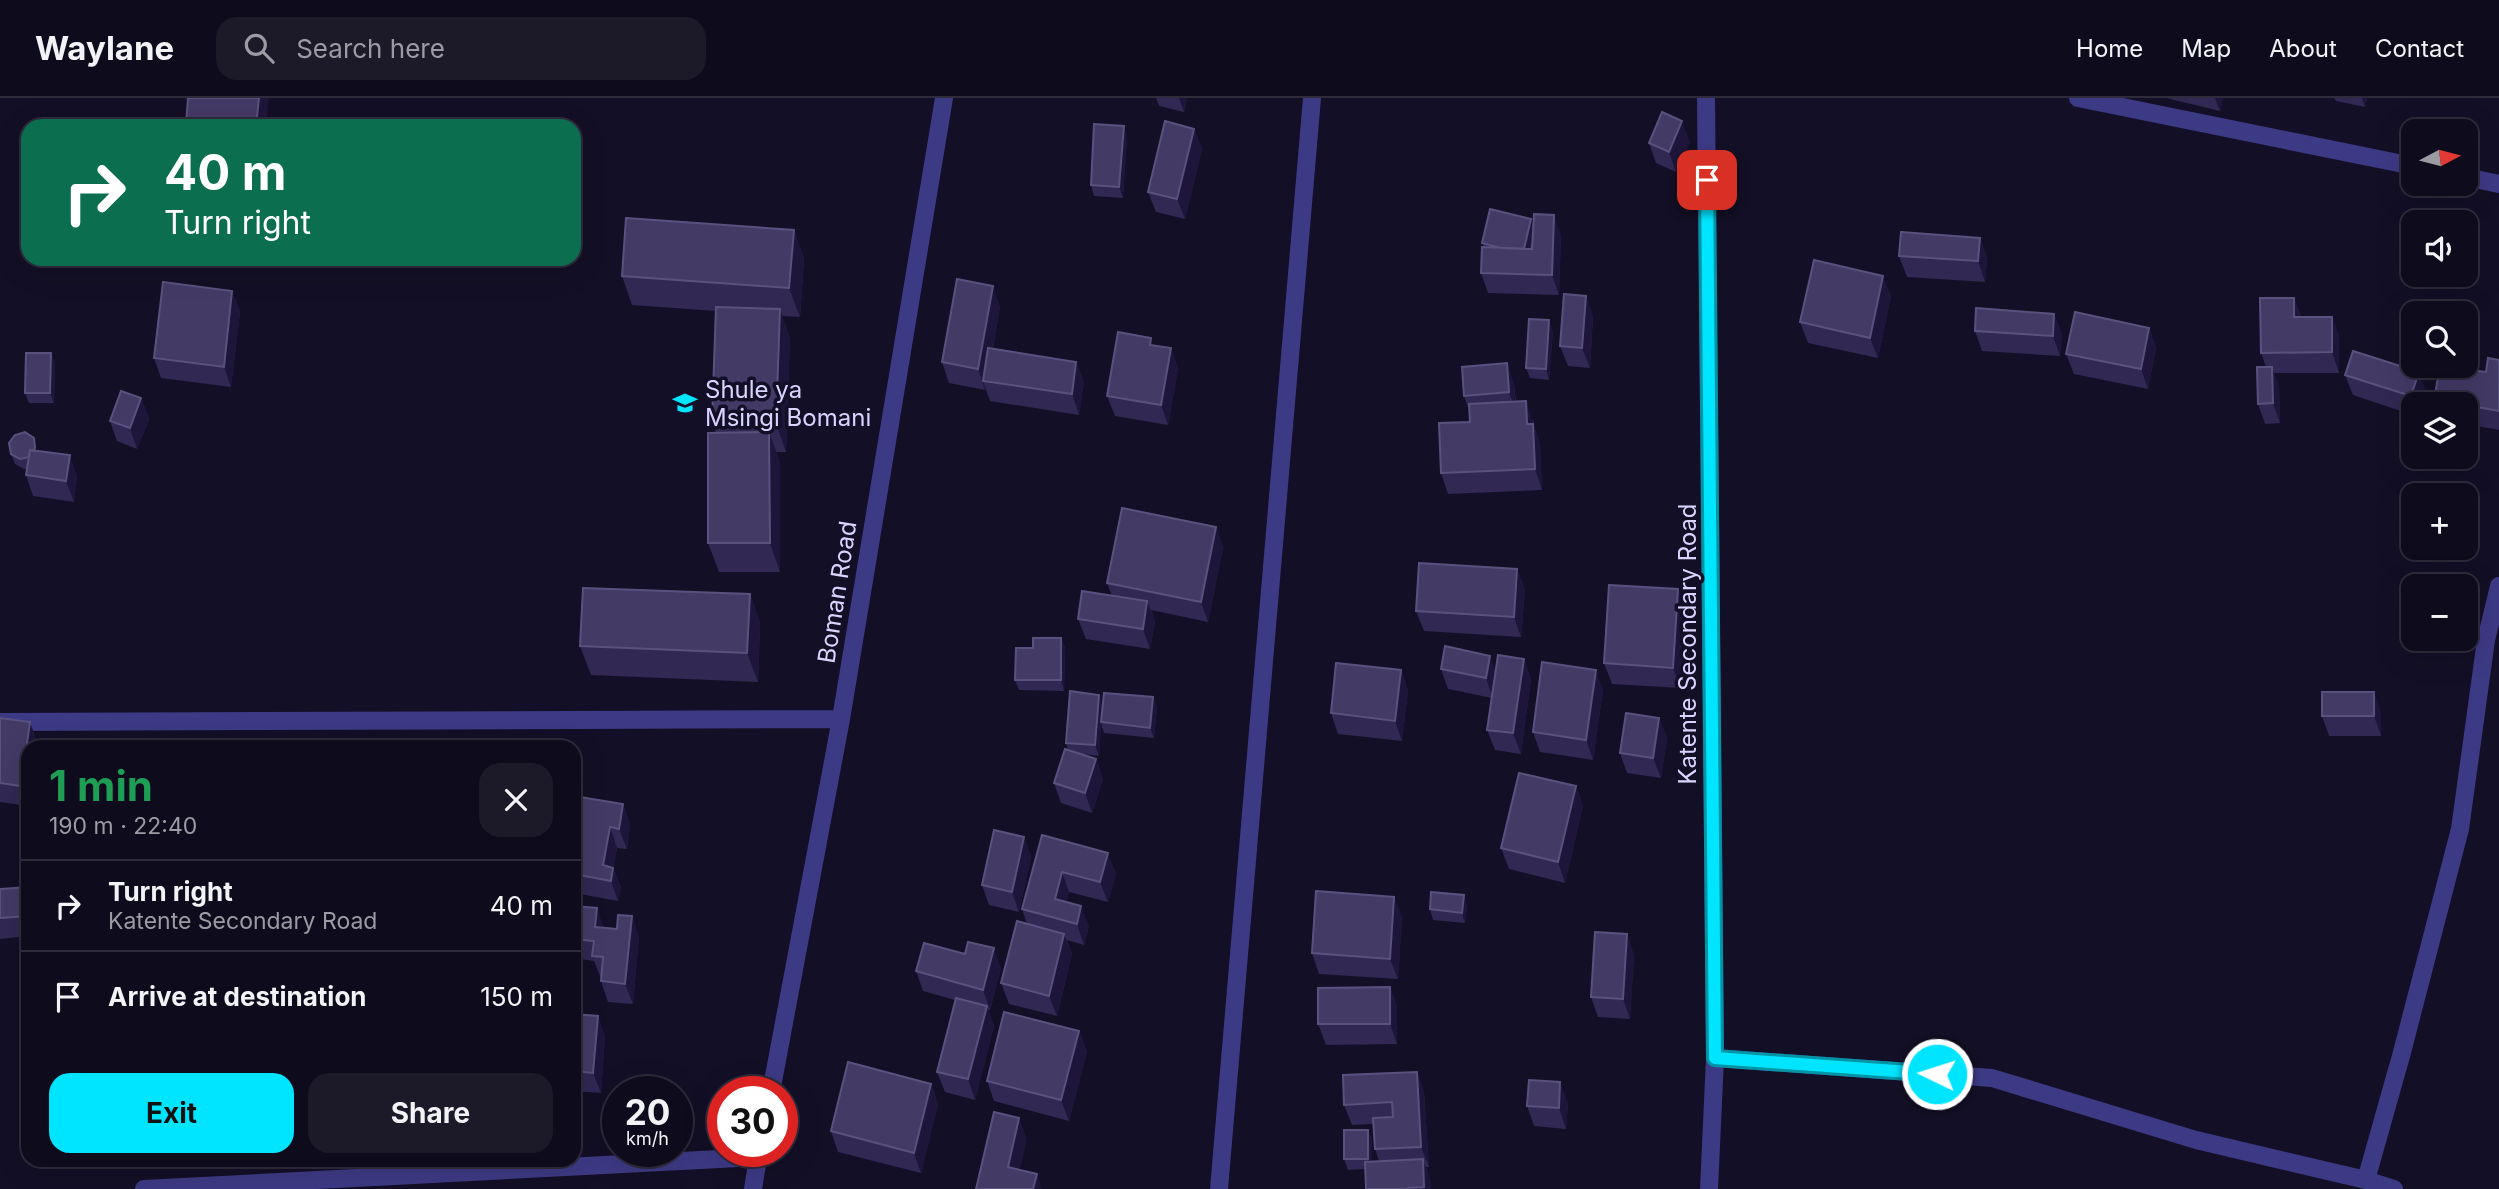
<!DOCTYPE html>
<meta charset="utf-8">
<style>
:root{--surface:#0e0b1c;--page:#1c1929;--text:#f1f3f6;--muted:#9b9ba3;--line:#2e2b3b;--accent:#00e5ff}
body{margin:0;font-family:Inter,sans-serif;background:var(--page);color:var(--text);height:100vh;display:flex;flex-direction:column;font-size:26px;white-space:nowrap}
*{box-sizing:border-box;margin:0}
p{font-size:23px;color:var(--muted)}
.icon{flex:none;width:38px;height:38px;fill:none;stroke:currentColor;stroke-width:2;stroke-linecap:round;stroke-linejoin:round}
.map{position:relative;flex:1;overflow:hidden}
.drawer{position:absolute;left:21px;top:642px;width:560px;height:427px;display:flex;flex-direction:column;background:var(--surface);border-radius:21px;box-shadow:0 7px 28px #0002,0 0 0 2px var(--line)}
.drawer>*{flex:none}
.guide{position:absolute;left:21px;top:21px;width:560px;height:147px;border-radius:21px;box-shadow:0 7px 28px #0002,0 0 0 2px var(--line);background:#0b6e4f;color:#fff;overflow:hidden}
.needle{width:46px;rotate:83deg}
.buttons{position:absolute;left:2401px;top:21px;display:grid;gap:14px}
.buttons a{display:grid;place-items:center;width:77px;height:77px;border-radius:14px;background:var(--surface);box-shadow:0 7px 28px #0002,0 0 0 2px var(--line);font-size:35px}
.speed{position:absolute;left:602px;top:978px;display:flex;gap:14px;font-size:35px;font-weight:700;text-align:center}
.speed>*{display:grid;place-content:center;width:91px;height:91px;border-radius:50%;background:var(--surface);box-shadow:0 7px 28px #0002,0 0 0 2px var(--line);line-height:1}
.speed small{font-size:18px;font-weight:400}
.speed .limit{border:10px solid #d22;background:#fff;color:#111}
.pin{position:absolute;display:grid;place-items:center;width:60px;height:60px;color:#fff;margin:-30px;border-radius:14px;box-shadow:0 4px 10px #0006}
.me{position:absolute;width:77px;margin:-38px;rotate:274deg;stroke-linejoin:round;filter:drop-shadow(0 0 5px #0008)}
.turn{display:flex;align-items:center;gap:24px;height:147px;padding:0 28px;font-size:32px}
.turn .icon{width:91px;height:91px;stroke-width:2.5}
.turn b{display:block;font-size:49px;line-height:60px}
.round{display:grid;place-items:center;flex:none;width:74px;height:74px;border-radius:21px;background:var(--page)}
.head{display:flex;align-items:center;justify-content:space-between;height:119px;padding:0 28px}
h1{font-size:42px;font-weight:700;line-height:52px;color:#1e9e55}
.button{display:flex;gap:14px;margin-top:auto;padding:14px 28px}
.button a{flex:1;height:80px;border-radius:21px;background:var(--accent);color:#111;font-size:28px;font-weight:700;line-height:80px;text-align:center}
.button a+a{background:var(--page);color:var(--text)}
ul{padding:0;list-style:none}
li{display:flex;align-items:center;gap:21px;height:91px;padding:0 28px;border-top:2px solid var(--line)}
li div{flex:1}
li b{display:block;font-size:26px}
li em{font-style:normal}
header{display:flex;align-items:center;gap:42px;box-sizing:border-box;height:98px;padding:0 35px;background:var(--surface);border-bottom:2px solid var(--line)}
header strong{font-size:33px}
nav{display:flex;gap:38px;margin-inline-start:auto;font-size:24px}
.search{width:490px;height:63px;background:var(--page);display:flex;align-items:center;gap:18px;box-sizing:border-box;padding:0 24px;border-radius:21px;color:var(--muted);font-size:26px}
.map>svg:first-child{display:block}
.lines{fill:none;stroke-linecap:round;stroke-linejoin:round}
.minor{stroke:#3d3a85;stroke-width:18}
.wall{fill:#312854}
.shaded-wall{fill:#1d163a}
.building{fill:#433a66;stroke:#5a527e;stroke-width:2}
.route-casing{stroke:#0095a6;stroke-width:18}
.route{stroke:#00e5ff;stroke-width:12}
.labels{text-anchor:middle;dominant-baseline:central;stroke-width:7;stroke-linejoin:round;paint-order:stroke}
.poi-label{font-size:24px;fill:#d9d4ff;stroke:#130f26;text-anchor:start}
.street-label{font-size:24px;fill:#d9d4ff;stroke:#130f26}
</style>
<header>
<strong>Waylane</strong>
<div class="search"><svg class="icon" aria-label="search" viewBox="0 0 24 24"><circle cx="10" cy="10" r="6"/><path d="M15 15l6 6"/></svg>Search here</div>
<nav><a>Home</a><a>Map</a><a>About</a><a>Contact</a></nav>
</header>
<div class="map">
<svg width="2499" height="1091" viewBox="0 0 2499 1091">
<rect width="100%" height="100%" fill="#130f26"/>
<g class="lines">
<path class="minor" d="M1706,0L1715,960L1709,1091
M2078,0L2413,68
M2466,79L2499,86
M0,624L841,621
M1715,960L1992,980L2196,1042L2366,1082L2394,1091
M771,994L841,621L944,0
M2366,1082L2401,958L2460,731L2486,542L2499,488
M144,1091L758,1059
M753,1091L759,1054
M1219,1091L1312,0"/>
</g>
<path class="wall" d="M1156,0H1187L1184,14L1159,8Z
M2166,0H2223L2220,13Z
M2334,0H2367L2365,9L2336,3Z
M1194,31L1202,51L1185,121L1156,114L1148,94Z
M1127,38L1123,100L1094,98L1091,87Z
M1690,44L1676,74L1656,65L1649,45Z
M1533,126L1561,137L1559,197L1488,195L1481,175L1484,149L1482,145Z
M794,132L804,161L800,219L782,218L790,240L786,354H776L780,364V474H719L708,445L716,335L712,323L716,213L632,207L622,178Z
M1980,140L1987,160L1985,184L1907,179L1899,158Z
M232,193L240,214L231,289L161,280L154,260Z
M1891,198L1878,260L1808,245L1800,224Z
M2294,200L2301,219H2332L2339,239V275H2274L2279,289L2280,325L2265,326L2258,306L2266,269L2261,255Z
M1000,208L993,250L1076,264L1084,284L1079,317L990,303L985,289V292L949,285L942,264Z
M2054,216L2062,236L2060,258L1982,253L1975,233Z
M1593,218L1590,270L1568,268L1560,248Z
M2149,230L2156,250L2148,291L2074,276L2066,256Z
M1553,233L1549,282L1530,280L1526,270Z
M1154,248L1171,250L1178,271L1168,327L1115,318L1107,298Z
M51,255L55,265L54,305H29L25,295Z
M2499,262V332L2466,326V306H2435L2434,302L2486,274Z
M2345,277L2426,294L2423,306H2413V317L2353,297Z
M1514,286L1516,304L1534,324V328L1540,346L1542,392L1448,396L1441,375L1470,324L1469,312L1464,298Z
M141,300L149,321L137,351L117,343L110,323Z
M38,353L77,378L74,404L33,398L26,377L27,371H24L15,366L11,356Z
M1216,429L1223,449L1208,524L1151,512L1155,524L1150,551L1086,541L1078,521L1112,498L1107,485Z
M1517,471L1525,492L1521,539L1424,533L1416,513Z
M1678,491L1686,512L1681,590L1612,586L1604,565Z
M750,496L760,525L758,584L591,577L580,548Z
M1061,540L1065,550L1064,593L1019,592L1015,582L1033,550Z
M1524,561L1531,581L1521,656L1495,652L1487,632L1492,600L1448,591L1441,571L1496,573Z
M1401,572L1408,593L1402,643L1338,636L1331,615Z
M1603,592L1593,662L1540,654L1533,634Z
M1153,599L1157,610L1154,640L1104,635L1101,626L1099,658L1081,656L1096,661L1103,681L1092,715L1061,705L1054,685L1068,652L1066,645L1103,606Z
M2381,614V638H2329L2322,618Z
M0,620L30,624L37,645L28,649V708L0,704Z
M1659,620L1667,640L1661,680L1627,675L1620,655Z
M1576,688L1583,708L1565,785L1509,771L1501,750Z
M574,698L623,706L630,727L627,751L617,750L613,770L621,790L618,803L574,795Z
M1042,737L1116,775L1108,804L1069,794L1066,804L1089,828L1084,847L1067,842L1072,856L1057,918L1009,906L1001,885L1027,826L1022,811Z
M1024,739L1031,759L1019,814L989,807L982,787Z
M28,789V838L0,841V791Z
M574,808L604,829L617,831L639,838L633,906L608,904L601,883V878H600L594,863L574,860Z
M1467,808L1465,825L1433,822L1430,811Z
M1402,819L1398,881L1319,876L1312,855Z
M1634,856L1630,921L1598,919L1591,899Z
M1001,870L990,912H988L994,928L975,1002L945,994L937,974L955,902L923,893L916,873Z
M1390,889L1397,909V946L1326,947L1318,926Z
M574,913L575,916L605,938L601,995L574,993Z
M1079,933L1087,954L1069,1023L994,1003L987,983Z
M1417,974L1424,994L1429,1069H1426L1430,1082L1431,1091H1366L1365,1071L1348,1072L1344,1061L1372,1042V1064L1379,1063L1375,1051L1373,1026L1352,1027L1344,1007Z
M931,986L938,1006L921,1075L838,1054L831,1033Z
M1568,1005L1566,1031L1534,1028L1527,1008Z"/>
<path class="shaded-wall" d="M259,0H269L266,28H256Z
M1179,0H1187L1184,14Z
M2215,0H2223L2220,13Z
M2362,0H2367L2365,9Z
M1682,23L1690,44L1676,74L1669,54Z
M1124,28L1127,38L1123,100L1119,89Z
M1194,31L1202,51L1185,121L1177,101Z
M1554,117L1561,137L1559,197L1552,177Z
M1531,121L1535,131L1526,166L1523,155Z
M794,132L804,161L800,219L789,190Z
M1980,140L1987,160L1985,184L1978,163Z
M1883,178L1891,198L1878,260L1870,240Z
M993,188L1000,208L987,283H983L985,289V292L978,271Z
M232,193L240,214L231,289L224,269Z
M1586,198L1593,218L1590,270L1582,250Z
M2294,200L2301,221L2294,219Z
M780,211L790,240L786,354L776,325Z
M2054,216L2062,236L2060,258L2053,238Z
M2332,219L2339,239V275L2332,254Z
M1549,222L1553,233L1549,282L1546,271Z
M2149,230L2156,250L2148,291L2141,271Z
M1171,250L1178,271L1168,327L1161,307Z
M51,255L55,265L54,305L50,295Z
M1076,264L1084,284L1079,317L1072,296Z
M1507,265L1514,286L1516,314L1509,294Z
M2272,269L2279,289L2280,325L2273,305Z
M2419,274L2426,294L2423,306H2414L2411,298Z
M141,300L149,321L137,351L130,330Z
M1526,303L1540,346L1542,392L1535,371L1527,326Z
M769,334L780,364V474L770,445Z
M70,357L77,378L74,404L66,383Z
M1216,429L1223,449L1208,524L1201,504Z
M1517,471L1525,492L1521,539L1514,519Z
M1678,491L1686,512L1681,590L1673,570Z
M750,496L760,525L758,584L747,555Z
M1147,503L1155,524L1150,551L1143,531Z
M1061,540L1065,550L1064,593L1061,582Z
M1490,558L1498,578L1493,600L1486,580Z
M1524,561L1531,581L1521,656L1513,635Z
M1401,572L1408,593L1402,643L1395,623Z
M1596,572L1603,592L1593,662L1586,642Z
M2374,594L2381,614V638L2374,618Z
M1099,597L1103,607L1099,658L1095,647Z
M1153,599L1157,610L1154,640L1150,630Z
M1659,620L1667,640L1661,680L1653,660Z
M30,624L37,645V649H28V707L21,688Z
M1096,661L1103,681L1092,715L1085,695Z
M1576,688L1583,708L1565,785L1558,764Z
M623,706L630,727L627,751L619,731Z
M610,729L617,750L613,770L621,790L618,803L611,783L603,767Z
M1024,739L1031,759L1019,814L1012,794Z
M1108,755L1116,775L1108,804L1100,784Z
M1062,774L1069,794L1062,821L1055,801Z
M1464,797L1467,808L1465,825L1462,815Z
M1394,799L1402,819L1398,881L1390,861Z
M1081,808L1089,828L1084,847L1077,826Z
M597,810L604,830L595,829Z
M632,818L639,838L633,906L625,886Z
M1064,836L1072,856L1057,918L1049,898Z
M1627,836L1634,856L1630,921L1623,901Z
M994,850L1001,870L990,912L983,892Z
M1390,889L1397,909V946L1390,926Z
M987,908L994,928L975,1002L968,981Z
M598,918L605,938L601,995L593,975Z
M1079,933L1087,954L1069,1023L1061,1002Z
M1417,974L1424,994L1429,1069L1421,1049Z
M1560,984L1568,1005L1566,1031L1559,1010Z
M931,986L938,1006L921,1075L914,1055Z
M1019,1020L1027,1041L1016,1089L1008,1069Z
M1368,1032L1372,1042V1071L1368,1061Z
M1423,1061L1430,1082L1431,1091H1424V1089Z
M1037,1076L1042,1091H1033Z"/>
<path class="building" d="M188,0H259L256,28H203L186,26Z
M1662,14L1682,23L1669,54L1649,45Z
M1165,23L1194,31L1177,101L1148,94Z
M1094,26L1124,28L1119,89L1091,87Z
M1490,111L1531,121L1524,151L1501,150L1482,145Z
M1534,116L1554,117L1552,177L1481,175L1482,149L1532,151Z
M626,120L794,132L789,190L622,178Z
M1901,134L1980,140L1978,163L1899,158Z
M1814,162L1883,178L1870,240L1800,224Z
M957,181L993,188L978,271L942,264Z
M163,184L232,193L224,269L154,260Z
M1564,196L1586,198L1582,250L1560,248Z
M2260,200H2294V219H2332V254L2261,255Z
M716,209L780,211L776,325L712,323Z
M1976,210L2054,216L2053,238L1975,233Z
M2075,214L2149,230L2141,271L2066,256Z
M1529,221L1549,222L1546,271L1526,270Z
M1118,234L1151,240L1150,247L1171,250L1161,307L1107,298Z
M988,250L1076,264L1072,296L983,283Z
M2353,253L2419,274L2411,298L2345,277Z
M26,255H51L50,295H25Z
M2488,260L2499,262V313L2466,307V306L2434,302L2440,268L2486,274Z
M1507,265L1509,294L1464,298L1462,269Z
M2257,269H2272L2273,305L2258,306Z
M121,293L141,300L130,330L110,323Z
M1526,303L1527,326H1533L1535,371L1441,375L1439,325L1470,324L1469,306Z
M25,334L34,340L35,350L34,353L30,352L29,359L20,361L11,356L9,345L15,337Z
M769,334L770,445H708V335Z
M30,352L70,357L66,383L26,377Z
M1122,410L1216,429L1201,504L1107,485Z
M1419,465L1517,471L1514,519L1416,513Z
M1609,487L1678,491L1673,570L1604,565Z
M583,490L750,496L747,555L580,548Z
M1082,493L1147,503L1143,531L1078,521Z
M1033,540H1061V582H1015L1016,550H1033Z
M1445,548L1490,558L1486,580L1441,571Z
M1498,557L1524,561L1513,635L1487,632Z
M1542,564L1596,572L1586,642L1533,634Z
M1336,565L1401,572L1395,623L1331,615Z
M1070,593L1099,597L1095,647L1066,645Z
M2322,594H2374V618H2322Z
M1104,595L1153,599L1150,630L1101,624Z
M1626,615L1659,620L1653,660L1620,655Z
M0,620L30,624L21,688L0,685Z
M1065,651L1096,661L1085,695L1054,685Z
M1519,675L1576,688L1558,764L1501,750Z
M574,698L623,706L619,731L610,729L603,767L613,770L611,783L574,776Z
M994,732L1024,739L1012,794L982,787Z
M1042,737L1108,755L1100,784L1062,774L1055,801L1081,808L1077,826L1022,811Z
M28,789V818L0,820V791Z
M1316,793L1394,799L1390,861L1312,855Z
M1431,794L1464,797L1462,815L1430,811Z
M574,808L597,810L595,829L617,831L618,817L632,818L625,886L601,883L603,859L592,858L594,843L574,841Z
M1017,823L1064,836L1049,898L1001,885Z
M1595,834L1627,836L1623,901L1591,899Z
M968,844L994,850L983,892L916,873L924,845L965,856Z
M1390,889V926H1318V890Z
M956,900L987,908L968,981L937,974Z
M1004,914L1079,933L1061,1002L987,983Z
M574,916L598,918L593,975L574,973Z
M848,964L931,986L914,1055L831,1033Z
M1417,974L1421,1049L1375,1051L1373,1020L1393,1019L1392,1004L1344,1007L1343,977Z
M1529,982L1560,984L1559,1010L1527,1008Z
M994,1014L1019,1020L1008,1069L1037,1076L1033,1091H976Z
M1344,1032H1368V1061H1344Z
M1423,1061L1424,1089L1408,1090V1091H1366L1365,1064Z"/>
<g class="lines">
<g class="route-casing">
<path id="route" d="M1707,82L1715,960L1937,976"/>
</g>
<use href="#route" class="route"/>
</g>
<defs>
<g id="school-bare" transform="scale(1.89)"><path d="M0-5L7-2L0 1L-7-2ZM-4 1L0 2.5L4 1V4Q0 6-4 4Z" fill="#00e5ff" stroke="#130f26" stroke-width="2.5" paint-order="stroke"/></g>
</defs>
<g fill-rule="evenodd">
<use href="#school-bare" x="685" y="305"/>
</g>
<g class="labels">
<g class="poi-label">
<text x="705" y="291">Shule ya<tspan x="705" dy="28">Msingi Bomani</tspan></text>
</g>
<g class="street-label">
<text transform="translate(837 494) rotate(-81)">Boman Road</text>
<text transform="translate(1687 546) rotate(-90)">Katente Secondary Road</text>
</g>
</g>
</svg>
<div class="buttons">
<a><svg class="needle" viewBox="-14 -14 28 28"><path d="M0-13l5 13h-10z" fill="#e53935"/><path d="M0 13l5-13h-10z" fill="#9b9ba3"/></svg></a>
<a><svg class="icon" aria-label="sound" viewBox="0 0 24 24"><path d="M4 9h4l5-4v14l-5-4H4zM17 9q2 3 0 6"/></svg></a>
<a><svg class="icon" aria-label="search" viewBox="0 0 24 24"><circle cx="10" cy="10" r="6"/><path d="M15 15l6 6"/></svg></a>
<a><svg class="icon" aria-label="layers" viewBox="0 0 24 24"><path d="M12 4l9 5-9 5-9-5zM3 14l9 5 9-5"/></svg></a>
<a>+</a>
<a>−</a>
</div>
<div class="speed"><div>20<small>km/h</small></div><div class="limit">30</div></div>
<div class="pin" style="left:1707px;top:82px;background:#d93025"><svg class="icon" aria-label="arrive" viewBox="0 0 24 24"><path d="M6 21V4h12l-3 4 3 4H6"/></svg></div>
<svg class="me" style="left:1937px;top:976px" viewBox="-20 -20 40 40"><circle r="17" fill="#00e5ff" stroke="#fff" stroke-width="3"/><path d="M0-11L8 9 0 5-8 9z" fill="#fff"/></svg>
<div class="guide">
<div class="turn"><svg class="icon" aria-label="right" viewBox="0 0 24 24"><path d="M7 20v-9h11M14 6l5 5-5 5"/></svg><div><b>40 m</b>Turn right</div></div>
</div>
<section class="drawer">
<div class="head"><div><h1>1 min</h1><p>190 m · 22:40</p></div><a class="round"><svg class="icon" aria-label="close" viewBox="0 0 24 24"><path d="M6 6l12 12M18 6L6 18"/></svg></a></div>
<ul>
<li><svg class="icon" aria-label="right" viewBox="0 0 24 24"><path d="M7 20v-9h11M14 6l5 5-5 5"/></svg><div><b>Turn right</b><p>Katente Secondary Road</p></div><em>40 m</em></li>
<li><svg class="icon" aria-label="arrive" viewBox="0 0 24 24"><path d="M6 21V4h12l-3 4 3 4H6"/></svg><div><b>Arrive at destination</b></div><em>150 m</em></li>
</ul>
<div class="button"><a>Exit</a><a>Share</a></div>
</section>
</div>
